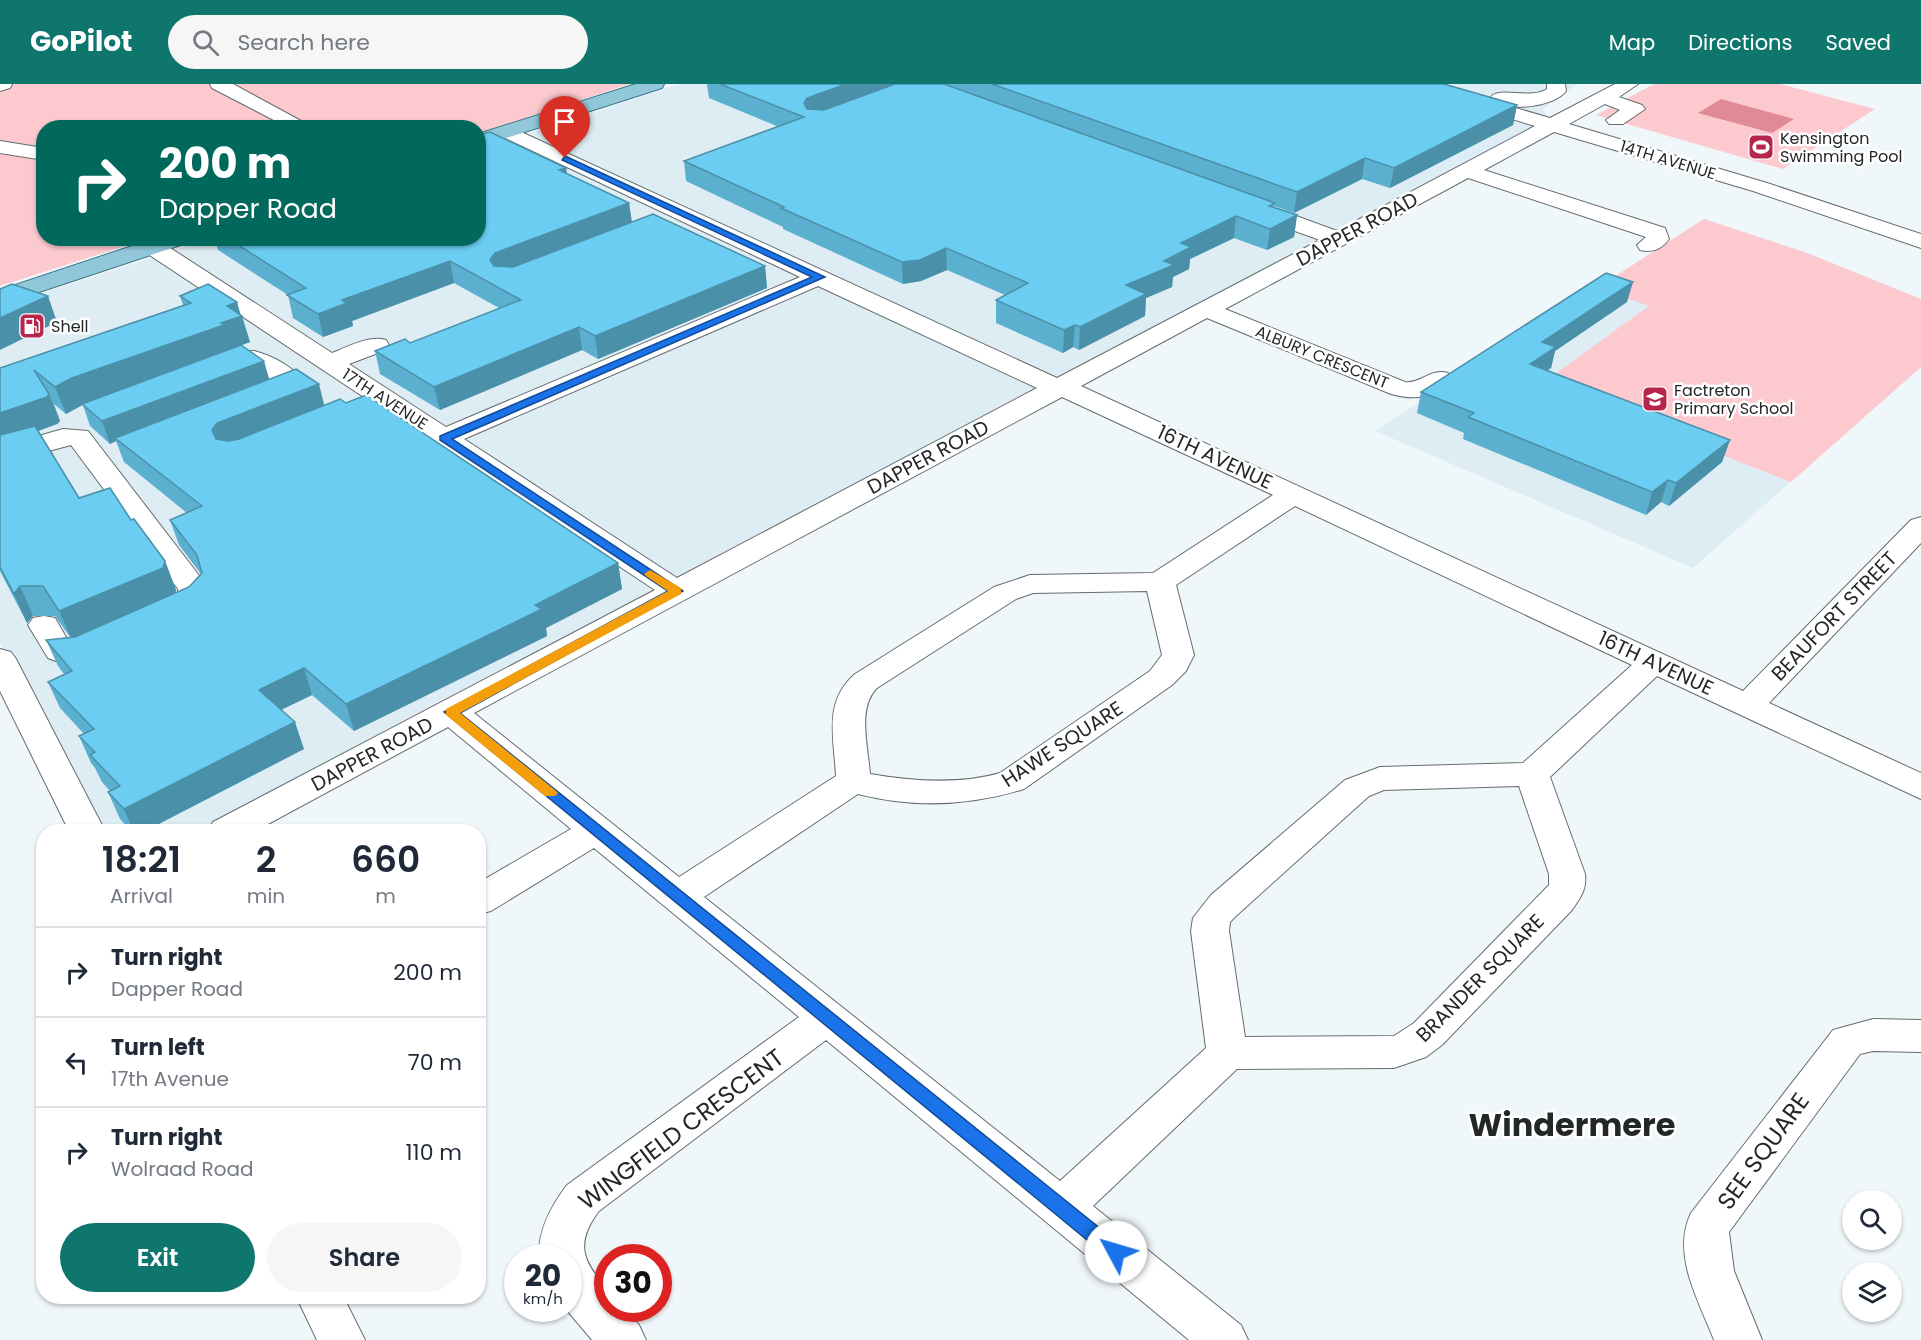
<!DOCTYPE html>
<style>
:root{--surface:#fff;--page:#f6f6f7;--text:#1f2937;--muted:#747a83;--line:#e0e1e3;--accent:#0f766e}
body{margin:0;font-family:Poppins,sans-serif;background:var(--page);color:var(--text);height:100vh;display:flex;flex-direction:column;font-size:22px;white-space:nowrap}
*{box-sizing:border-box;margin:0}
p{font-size:20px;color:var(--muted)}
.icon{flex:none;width:33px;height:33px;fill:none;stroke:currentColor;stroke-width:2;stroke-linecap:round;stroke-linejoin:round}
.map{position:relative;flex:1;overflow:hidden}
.side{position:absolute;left:36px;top:740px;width:450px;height:480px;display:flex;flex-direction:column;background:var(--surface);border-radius:24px;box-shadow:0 2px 4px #0004}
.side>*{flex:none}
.guide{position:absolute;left:36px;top:36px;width:450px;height:126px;border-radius:24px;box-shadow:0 2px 4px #0004;background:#00695c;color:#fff;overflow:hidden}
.buttons{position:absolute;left:1842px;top:1106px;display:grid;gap:12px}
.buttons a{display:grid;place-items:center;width:60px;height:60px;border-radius:50%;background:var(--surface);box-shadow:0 2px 4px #0004;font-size:30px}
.speed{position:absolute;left:504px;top:1160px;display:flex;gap:12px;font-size:30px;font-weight:700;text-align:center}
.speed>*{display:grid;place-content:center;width:78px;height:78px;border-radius:50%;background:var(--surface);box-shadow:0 2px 4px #0004;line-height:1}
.speed small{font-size:15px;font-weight:400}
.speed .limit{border:9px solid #d22;background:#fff;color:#111}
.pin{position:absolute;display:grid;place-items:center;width:51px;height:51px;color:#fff;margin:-62px -26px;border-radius:50% 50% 50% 0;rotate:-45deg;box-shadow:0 0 6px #0007}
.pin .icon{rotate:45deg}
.me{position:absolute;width:66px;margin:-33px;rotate:309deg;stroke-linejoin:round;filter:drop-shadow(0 0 4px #0008)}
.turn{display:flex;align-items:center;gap:21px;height:126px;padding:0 24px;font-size:27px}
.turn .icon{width:78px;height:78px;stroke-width:2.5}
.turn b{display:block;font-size:42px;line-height:51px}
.eta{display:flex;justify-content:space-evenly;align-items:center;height:102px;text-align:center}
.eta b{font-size:36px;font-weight:600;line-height:42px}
.button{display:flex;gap:12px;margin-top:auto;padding:12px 24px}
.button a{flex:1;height:69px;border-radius:36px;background:var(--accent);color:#fff;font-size:24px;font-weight:600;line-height:69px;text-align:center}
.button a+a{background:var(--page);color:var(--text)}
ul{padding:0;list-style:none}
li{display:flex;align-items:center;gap:18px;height:90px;padding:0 24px;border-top:2px solid var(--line)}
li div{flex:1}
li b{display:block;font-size:22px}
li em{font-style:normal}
header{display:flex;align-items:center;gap:36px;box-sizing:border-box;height:84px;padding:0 30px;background:var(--accent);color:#fff}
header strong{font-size:28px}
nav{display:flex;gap:33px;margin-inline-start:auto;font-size:21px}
.search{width:420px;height:54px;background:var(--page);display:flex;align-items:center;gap:15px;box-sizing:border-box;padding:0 21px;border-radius:33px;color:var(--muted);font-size:22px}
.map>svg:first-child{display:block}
.built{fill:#deedf3}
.green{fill:#fcc9cf}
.water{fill:#e08a95}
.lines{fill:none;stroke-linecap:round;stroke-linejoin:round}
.minor-casing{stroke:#666c6e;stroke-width:2}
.major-casing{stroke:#3c768a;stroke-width:2}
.minor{fill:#fff;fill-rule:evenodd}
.major{fill:#92c7d9;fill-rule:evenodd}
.wall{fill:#5cb0cf;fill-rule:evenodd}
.shaded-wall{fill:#4b90a9}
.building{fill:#6bcdf1;stroke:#4b90a9;stroke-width:1.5}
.route{fill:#1a73e8;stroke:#114b97;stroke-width:1.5}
.slow{fill:#f59e0b}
.labels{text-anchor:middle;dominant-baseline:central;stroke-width:5;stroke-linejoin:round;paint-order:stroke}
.far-poi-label{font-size:16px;fill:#242728;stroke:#fff;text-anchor:start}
.far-street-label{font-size:16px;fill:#242728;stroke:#fff}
.street-label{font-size:20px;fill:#242728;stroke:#fff}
.near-street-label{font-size:24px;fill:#242728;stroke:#fff}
.near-district-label{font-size:32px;font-weight:bold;fill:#242728;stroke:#fff}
</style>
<header>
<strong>GoPilot</strong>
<div class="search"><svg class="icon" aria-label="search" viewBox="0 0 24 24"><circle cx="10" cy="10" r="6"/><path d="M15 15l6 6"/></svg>Search here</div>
<nav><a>Map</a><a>Directions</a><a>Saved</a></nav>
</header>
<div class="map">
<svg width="1921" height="1256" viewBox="0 0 1921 1256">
<rect width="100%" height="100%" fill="#f0f7fa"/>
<path class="built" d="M680,0H1577L1543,25L1552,41L226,747H89L0,559V223L209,155L478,154L479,66Z
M1704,135L1807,169L1921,215V283L1693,484L1375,347Z"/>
<path class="green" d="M0,0H630L479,49L478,44H44V154L147,155L0,202Z
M1654,0H1780L1875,25L1783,85L1596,31Z
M1704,135L1807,169L1921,215V283L1791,398L1541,300L1649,222L1597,204Z"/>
<path class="water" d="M1721,15L1794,35L1772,49L1698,29Z"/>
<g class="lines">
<g class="minor-casing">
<path id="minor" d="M0,0H12L10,4L0,7Z
M210,0H233L314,44H289L212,4Z
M1405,0H1434L1550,34L1615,0H1638L1619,13L1642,21L1645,25L1623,40H1609L1606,36L1620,26L1605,20L1569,40L1767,99L1921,150V164L1753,107L1554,48L1484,86L1665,144L1669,155C1662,165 1652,169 1640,166L1637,161L1646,153L1468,94L1225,225L1405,298C1421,300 1430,284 1448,289L1452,294C1437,315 1413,316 1391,310L1207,234L1081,302L1743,607L1911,436L1921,433V459L1769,619L1921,689V715L1657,592L1550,693L1585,790C1587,805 1581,813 1572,826L1442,961L1426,973L1394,984L1237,985L1093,1122L1241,1241L1248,1256H1189L826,956L599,1127C574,1160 583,1178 608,1206V1224H624L639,1241L646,1256H592L565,1224H568V1173H539C538,1146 551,1122 567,1101L799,933L594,764L491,827L478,830V799L571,745L448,643L255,747H208L213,738L655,506L145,168L142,163L145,158H161L332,269C348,263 368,251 386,256L389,261L386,266L349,280L446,343L800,193L501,52L498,48L501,44L508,42L1057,294L1320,156L1245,129L1242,124L1245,119H1261L1337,147L1535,42L1407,4ZM818,202L1037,304L677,494L464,355ZM1062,313L1273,411L1153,489L1030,491L994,503L855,590C823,618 834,653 836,692L679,793L474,629ZM1295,422L1632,581L1523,679L1380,683L1345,696L1211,811L1193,834L1191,847L1206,964L1060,1097L704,813L858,710C913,724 970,722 1024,705L1172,601L1186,587L1194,571L1176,501ZM1147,507L1162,571L1150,587L1000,689C959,701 911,697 870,690C868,663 857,623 877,604L1016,515L1033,509ZM1519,702L1549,790V801L1414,939L1394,952L1245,953L1229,847L1230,838L1237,831L1369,712L1384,706Z
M1547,0H1565L1566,7C1555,23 1502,30 1491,13C1499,2 1531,16 1547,5Z
M0,57L44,64V76L0,69Z
M254,267C274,272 295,284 307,301L303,306C282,312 270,292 252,282L222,288L213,285L209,280C217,268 241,267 254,267Z
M63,345L88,347L204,498L209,513C197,530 175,542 154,537L150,530C157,519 170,520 179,511L178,505L71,361L0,380V363Z
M44,532L55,534L70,560L88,554L99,557L104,564C93,581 65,582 48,574L28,541L33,534Z
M0,565L11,568L16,575L105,747H69L0,607Z
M1873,935L1921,936V968L1873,967L1860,970L1729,1148L1734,1187L1762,1256H1714C1699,1217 1671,1171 1691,1129L1833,946Z
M296,1212H343L365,1256H317Z"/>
</g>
<g class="major-casing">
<path id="major" d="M636,0H664L662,4L478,63V50Z
M156,154H190L187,159L0,221V206Z"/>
</g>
<use href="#minor" class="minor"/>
<use href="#major" class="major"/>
</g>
<path class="wall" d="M707,0H1444L1517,21L1513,41L1390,104L1362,95L1294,129L1274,122V123L1297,131L1294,153L1267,166L1234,154L1190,175L1189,185L1173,193L1172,203L1146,214L1145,232L1079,266L1073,263L1063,269L996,239V216L1005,211L947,186L921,197L903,200L783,145V143L686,97L684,77L779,43L709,14Z
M566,84L567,89L629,119L632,138L765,182L767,204L598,275L582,266L440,326L380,290L375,267L410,259L499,224L454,199L352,237L353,242L323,253L293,234L288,211L218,166L214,154H478Z
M180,212L240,230L250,258L241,261L269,295L324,321L618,479L622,505L546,544L547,552L354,647L312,611L281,626L304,665L145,747H131L120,735L108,708L110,707L102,698L95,684L91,679L79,652L84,650L60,624L48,598L64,590L58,582L46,556L70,553L55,532H33L27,539L0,487V284L183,221ZM54,320L66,330L83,321L90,342L110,360L116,357L124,378L187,429L170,436L179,461L201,490L189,503L175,509L176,506L165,477L131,436L79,414L38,347L57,340L60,337Z
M1627,218L1555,267L1551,284L1547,286L1730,356L1722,378L1669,422L1661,418L1646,431L1463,355L1464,349L1417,329L1421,308Z"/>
<path class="shaded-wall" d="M846,0H899L808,34L804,19L807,14Z
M1517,21L1513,41L1390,104L1394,84Z
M1365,74L1362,95L1294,129L1297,108Z
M566,84L569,104L559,86Z
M629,119L632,140L499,191L490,176L495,169Z
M1297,131L1294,153L1267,166L1270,145Z
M1236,132L1234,154L1190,175L1189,185L1173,193L1172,203L1146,214L1145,232L1079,266L1080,243L1126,201L1164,177L1181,159Z
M946,164L947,186L921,197L903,200L902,178Z
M450,177L454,199L352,237L353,242L323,253L318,230L342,216Z
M765,182L767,204L598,275L595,252Z
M1633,198L1627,218L1555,267L1551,284L1525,301L1530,280L1542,258Z
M48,212L57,238L0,266V234Z
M237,218L241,232H242L250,258L231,265L232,268L82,321L66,330L55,303L72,294L221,239L227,222Z
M1075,241L1073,263L1063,269L1064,246Z
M579,243L582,266L440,326L434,303Z
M264,277L270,298L115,354L116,357L110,360L102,337Z
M319,300L325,324L220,371L212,346L217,339Z
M49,310L60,337L57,340L0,361V329Z
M1730,356L1722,378L1669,422L1676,399Z
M1668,396L1661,418L1646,431L1652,408Z
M165,477L176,506L174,513L72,556L59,527Z
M618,479L622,505L546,544L547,552L354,647L346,620L535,521Z
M20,502L33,532L27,539L14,510Z
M304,584L312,611L268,632L259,606Z
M295,638L304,665L145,747H133L124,725Z"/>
<path class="building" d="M720,0H846L807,14L804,19L807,25L824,26L895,0H944L1275,119L1269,122L1297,131L1270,145L1236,132L1181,159L1191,163L1164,177L1174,181L1126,201L1146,210L1080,243L1075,241L1064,246L996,216L1028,199L946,164L920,176L902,178L781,124L784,123L684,77L804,33Z
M992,0H1444L1517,21L1394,84L1365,74L1297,108Z
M490,48L566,84L559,86L629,119L495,169L490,176L494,182L513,183L653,130L765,182L595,252L579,243L434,303L375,267L405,255L410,259L521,216L450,177L342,216L347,219L318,230L287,211L306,204L227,154H478V51Z
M1606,189L1633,198L1542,258L1556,263L1530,280L1730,356L1676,399L1668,396L1652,408L1468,333L1474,329L1421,308Z
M12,200L48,212L0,234V205Z
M208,200L237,218L227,222L242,232L221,239L224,241L72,294L55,303L34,286L49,310L47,313L0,329V284L191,219L180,212Z
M241,261L264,277L102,337L82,320Z
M296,285L319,300L217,339L212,346L216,355L228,357L239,355L340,315L346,319L366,311L618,479L535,521L542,525L346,620L304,584L259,606L295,638L124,725L108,708L120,702L90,671L95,668L79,652L94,645L48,598L72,587L46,556L75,553L189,503L202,489L197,471L170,436L202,422L115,354Z
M35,342L79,414L110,404L131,436L134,435L165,477L163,484L59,527L43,502H20L14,510L0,483V351Z"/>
<path class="route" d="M565,72L825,193L452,355L683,507L460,629L1122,1162L1125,1168L1122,1174L1116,1176L1109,1174L444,628L668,507L440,356V352L812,193L562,76Z"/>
<path class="slow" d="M650,486L681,504V510L460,629L555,706L558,709L555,712H545L446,631V625L668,507L646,492L644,490Z"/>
<defs>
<g id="stadium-square" transform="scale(1.35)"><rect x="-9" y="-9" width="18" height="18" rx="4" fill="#b6264c" stroke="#fff"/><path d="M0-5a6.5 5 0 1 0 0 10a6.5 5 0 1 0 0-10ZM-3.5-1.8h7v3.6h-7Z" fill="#fff"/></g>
<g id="fuel-square" transform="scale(1.35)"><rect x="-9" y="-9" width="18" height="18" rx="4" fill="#b6264c" stroke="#fff"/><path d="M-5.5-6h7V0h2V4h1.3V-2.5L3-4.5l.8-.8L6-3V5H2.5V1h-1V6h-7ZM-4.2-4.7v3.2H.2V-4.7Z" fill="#fff"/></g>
<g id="school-square" transform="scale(1.35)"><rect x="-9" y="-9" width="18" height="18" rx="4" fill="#b6264c" stroke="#fff"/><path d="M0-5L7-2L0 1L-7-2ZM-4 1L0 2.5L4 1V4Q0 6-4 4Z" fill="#fff"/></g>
</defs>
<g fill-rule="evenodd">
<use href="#stadium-square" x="1761" y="63"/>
<use href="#fuel-square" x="32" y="242"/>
<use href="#school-square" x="1655" y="315"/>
</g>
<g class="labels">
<g class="far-poi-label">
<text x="1780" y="54">Kensington<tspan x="1780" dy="18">Swimming Pool</tspan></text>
<text x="51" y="242">Shell</text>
<text x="1674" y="306">Factreton<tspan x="1674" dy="18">Primary School</tspan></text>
</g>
<g class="far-street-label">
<text transform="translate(1668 76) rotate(17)">14TH AVENUE</text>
<text transform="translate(1322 273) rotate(22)">ALBURY CRESCENT</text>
<text transform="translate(385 315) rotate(33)">17TH AVENUE</text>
</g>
<g class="street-label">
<text transform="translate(1357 145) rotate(-28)">DAPPER ROAD</text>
<text transform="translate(928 373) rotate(-28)">DAPPER ROAD</text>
<text transform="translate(1215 373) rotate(25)">16TH AVENUE</text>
<text transform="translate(1834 532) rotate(-46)">BEAUFORT STREET</text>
<text transform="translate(1656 579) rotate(25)">16TH AVENUE</text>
<text transform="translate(1062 660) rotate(-33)">HAWE SQUARE</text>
<text transform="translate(372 670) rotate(-28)">DAPPER ROAD</text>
<text transform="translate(1480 894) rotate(-45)">BRANDER SQUARE</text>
</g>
<g class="near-street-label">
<text transform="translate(681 1045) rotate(-37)">WINGFIELD CRESCENT</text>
<text transform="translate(1763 1067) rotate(-54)">SEE SQUARE</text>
</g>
<g class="near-district-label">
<text x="1572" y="1040">Windermere</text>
</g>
</g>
</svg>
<div class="buttons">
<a><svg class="icon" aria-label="search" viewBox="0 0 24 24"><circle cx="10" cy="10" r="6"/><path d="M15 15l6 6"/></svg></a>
<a><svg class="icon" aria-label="layers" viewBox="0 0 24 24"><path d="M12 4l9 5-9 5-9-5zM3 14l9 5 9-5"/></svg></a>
</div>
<div class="speed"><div>20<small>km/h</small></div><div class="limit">30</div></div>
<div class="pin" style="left:565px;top:74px;background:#d93025"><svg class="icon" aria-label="arrive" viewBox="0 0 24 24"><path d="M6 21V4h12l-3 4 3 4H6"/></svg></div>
<svg class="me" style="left:1116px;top:1168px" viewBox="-20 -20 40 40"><circle r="19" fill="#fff"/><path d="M0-13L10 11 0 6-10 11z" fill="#1a73e8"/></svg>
<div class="guide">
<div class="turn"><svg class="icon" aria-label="right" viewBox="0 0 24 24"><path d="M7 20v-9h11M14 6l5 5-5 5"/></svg><div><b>200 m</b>Dapper Road</div></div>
</div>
<section class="side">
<div class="eta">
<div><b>18:21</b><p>Arrival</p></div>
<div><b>2</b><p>min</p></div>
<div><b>660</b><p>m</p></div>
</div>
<ul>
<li><svg class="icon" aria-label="right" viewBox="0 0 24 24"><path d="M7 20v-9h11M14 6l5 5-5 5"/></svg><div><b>Turn right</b><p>Dapper Road</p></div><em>200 m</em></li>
<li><svg class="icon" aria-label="left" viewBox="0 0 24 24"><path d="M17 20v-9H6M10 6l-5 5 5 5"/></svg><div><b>Turn left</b><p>17th Avenue</p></div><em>70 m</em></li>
<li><svg class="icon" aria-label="right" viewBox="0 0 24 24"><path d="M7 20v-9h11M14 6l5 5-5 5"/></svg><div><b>Turn right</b><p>Wolraad Road</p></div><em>110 m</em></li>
</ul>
<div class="button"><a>Exit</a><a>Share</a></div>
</section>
</div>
